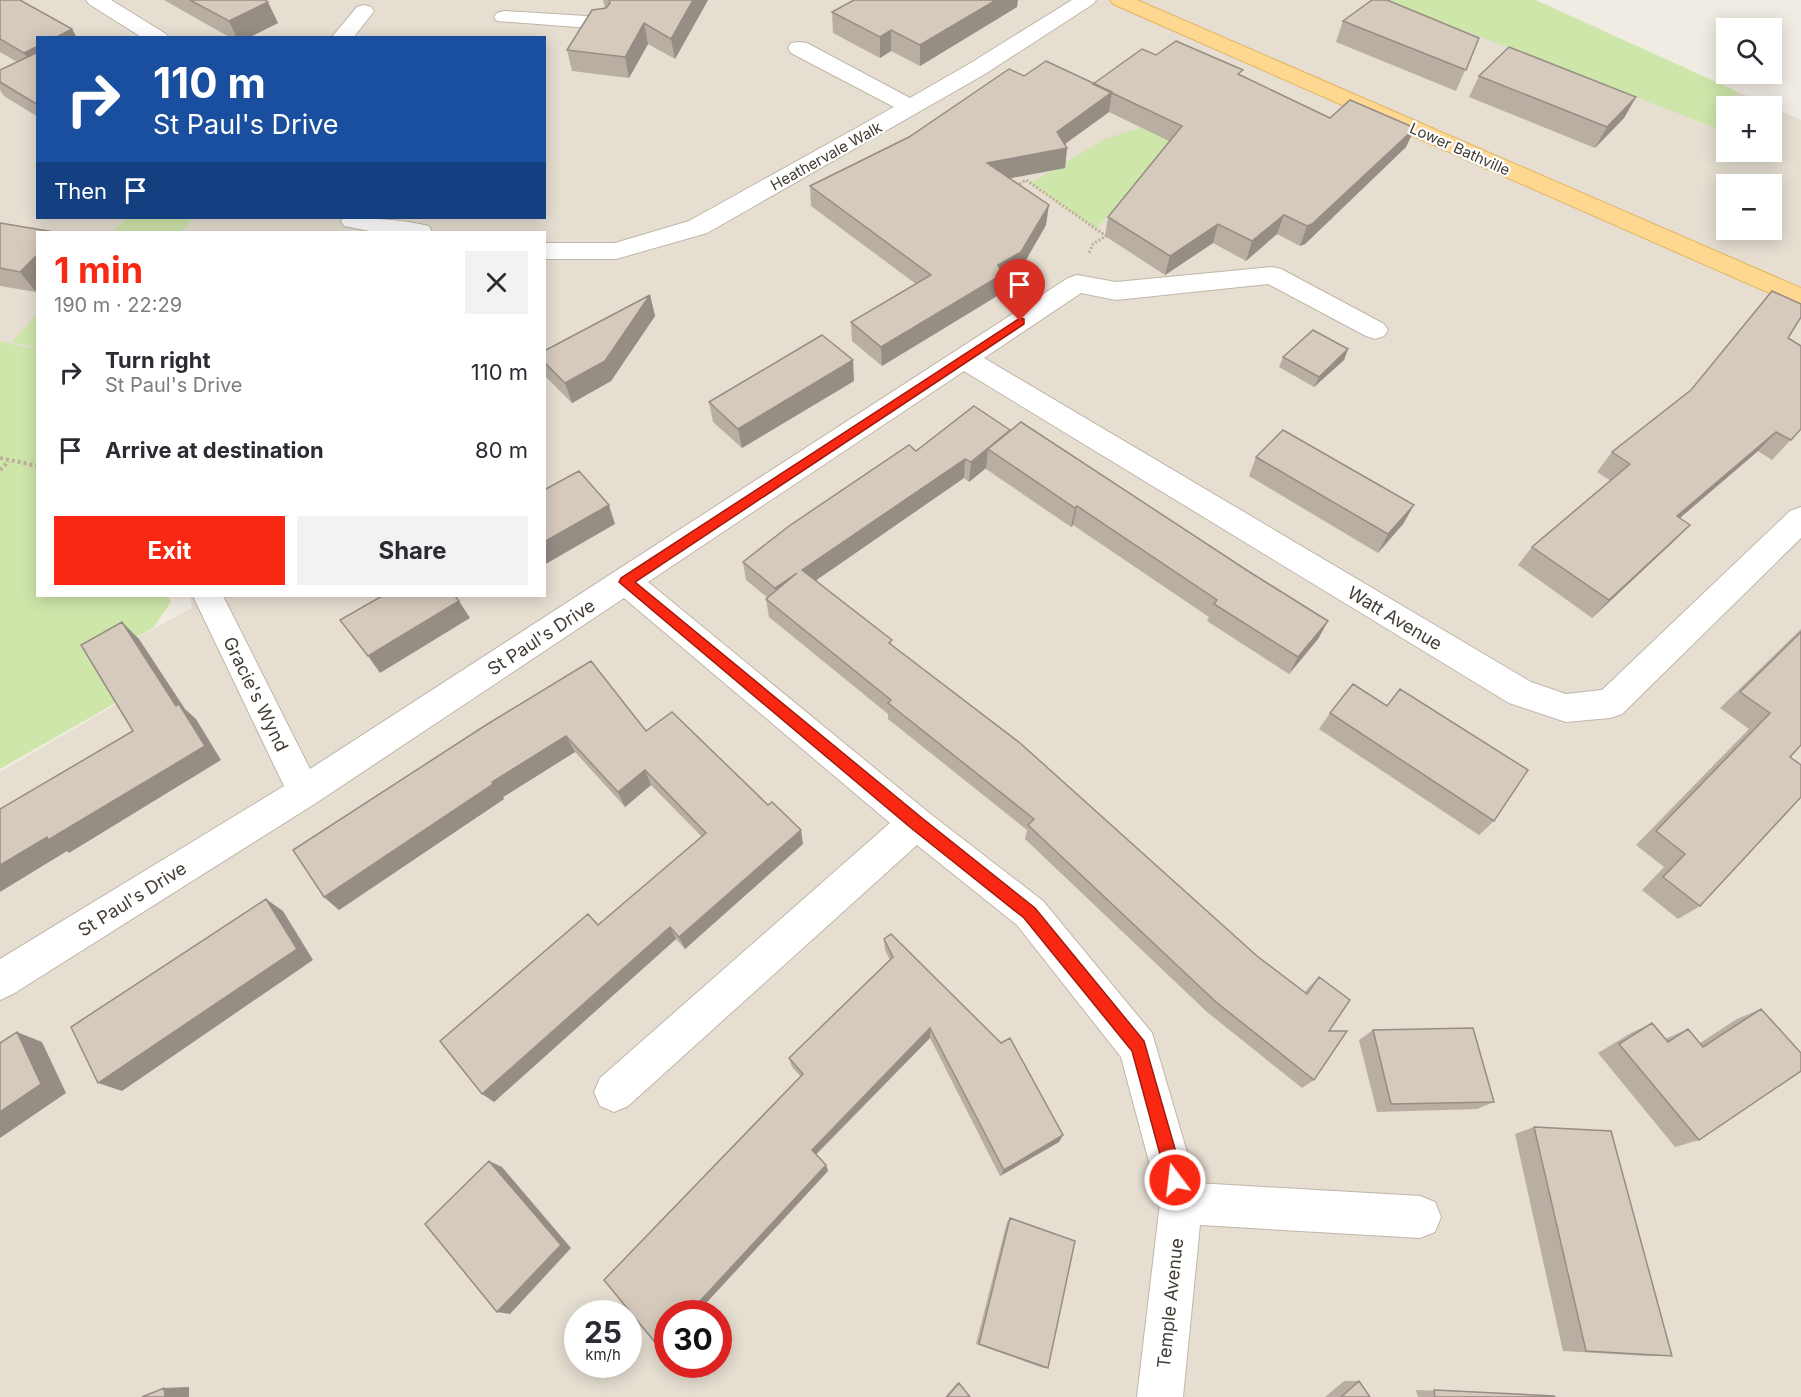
<!DOCTYPE html>
<meta charset="utf-8">
<style>
:root{--surface:#fff;--page:#f2f2f3;--text:#2b2b33;--muted:#7c7c81;--accent:#f92813}
body{margin:0;font-family:Inter,sans-serif;background:var(--page);color:var(--text);height:100vh;display:flex;flex-direction:column;font-size:22px;white-space:nowrap}
*{box-sizing:border-box;margin:0}
p{font-size:20px;color:var(--muted)}
.icon{flex:none;width:33px;height:33px;fill:none;stroke:currentColor;stroke-width:2;stroke-linecap:round;stroke-linejoin:round}
.map{position:relative;flex:1;overflow:hidden}
.sheet{position:absolute;left:36px;top:231px;width:510px;height:366px;display:flex;flex-direction:column;background:var(--surface);border-radius:0px;box-shadow:0 3px 15px #0003}
.sheet>*{flex:none}
.top-card{position:absolute;left:36px;top:36px;width:510px;height:183px;border-radius:0px;box-shadow:0 3px 15px #0003;background:#1a4fa0;color:#fff;overflow:hidden}
.tools{position:absolute;left:1716px;top:18px;display:grid;gap:12px}
.tools a{display:grid;place-items:center;width:66px;height:66px;border-radius:0px;background:var(--surface);box-shadow:0 3px 15px #0003;font-size:30px}
.speed{position:absolute;left:564px;top:1300px;display:flex;gap:12px;font-size:30px;font-weight:700;text-align:center}
.speed>*{display:grid;place-content:center;width:78px;height:78px;border-radius:50%;background:var(--surface);box-shadow:0 3px 15px #0003;line-height:1}
.speed small{font-size:15px;font-weight:400}
.speed .limit{border:9px solid #d22;background:#fff;color:#111}
.pin{position:absolute;display:grid;place-items:center;width:51px;height:51px;color:#fff;margin:-62px -26px;border-radius:50% 50% 50% 0;rotate:-45deg;box-shadow:0 0 6px #0007}
.pin .icon{rotate:45deg}
.me{position:absolute;width:66px;margin:-33px;rotate:345deg;stroke-linejoin:round;filter:drop-shadow(0 0 4px #0008)}
.turn{display:flex;align-items:center;gap:21px;height:126px;padding:0 18px;font-size:27px}
.turn .icon{width:78px;height:78px;stroke-width:2.5}
.turn b{display:block;font-size:42px;line-height:51px}
.then{display:flex;align-items:center;height:57px;padding:0 18px;background:#0003;gap:12px;font-size:22px}
.round{display:grid;place-items:center;flex:none;width:63px;height:63px;border-radius:0px;background:var(--page)}
.summary{display:flex;align-items:center;justify-content:space-between;height:102px;padding:0 18px}
h1{font-size:36px;font-weight:700;line-height:45px;color:var(--accent)}
.cta{display:flex;gap:12px;margin-top:auto;padding:12px 18px}
.cta a{flex:1;height:69px;border-radius:0px;background:var(--accent);color:#fff;font-size:24px;font-weight:700;line-height:69px;text-align:center}
.cta a+a{background:var(--page);color:var(--text)}
ul{padding:0;list-style:none}
li{display:flex;align-items:center;gap:18px;height:78px;padding:0 18px}
li div{flex:1}
li b{display:block;font-size:22px}
li em{font-style:normal}
.map>svg:first-child{display:block}
.residential{fill:#e5ded1;fill-rule:evenodd}
.green{fill:#cfe6ab}
.lines{fill:none;stroke-linecap:round;stroke-linejoin:round}
.minor-casing{stroke:#c0b6a9;stroke-width:2}
.major-casing{stroke:#e2b460;stroke-width:2}
.path-far1{stroke:#beae97;stroke-width:3;stroke-dasharray:2 2;stroke-linecap:butt}
.path{stroke:#beae97;stroke-width:4;stroke-dasharray:3 3;stroke-linecap:butt}
.minor{fill:#fff;fill-rule:evenodd}
.major{fill:#fed890;fill-rule:evenodd}
.wall{fill:#b8aea2}
.shaded-wall{fill:#968d84}
.building{fill:#d6cabc;stroke:#968d84;stroke-width:1.5}
.route{fill:#f92813;stroke:#a21a0c;stroke-width:1.5}
.labels{text-anchor:middle;dominant-baseline:central;stroke-width:4.5;stroke-linejoin:round;paint-order:stroke}
.far-street-label{font-size:15px;fill:#433c33;stroke:#fff}
.street-label{font-size:18px;fill:#433c33;stroke:#fff}
</style>
<div class="map">
<svg width="1801" height="1397" viewBox="0 0 1801 1397">
<rect width="100%" height="100%" fill="#f1ece3"/>
<path class="residential" d="M0,0H1385L1716,127L1726,110V152H1772V107L1801,120V1397H0V772L120,702L96,660L192,608L190,596H544V232H38L37,356L0,345ZM38,38H544V218H38ZM1726,184H1772V230H1726ZM578,1314H628V1365H578ZM668,1314H718V1365H668Z
M1738,92L1771,106H1729Z"/>
<path class="green" d="M1385,0H1536L1738,92L1729,106H1726L1716,128Z
M1167,119L1198,134L1142,177L1096,229L1031,183L1105,139Z
M127,218H193L181,232H113Z
M37,314V344L28,346L12,342Z
M0,341L27,348L37,345L38,596H168L171,602L153,628L96,660L119,701L0,769Z"/>
<g class="lines">
<g class="minor-casing">
<path id="minor" d="M86,0H111L166,34L169,38H143L89,4Z
M1072,0H1096L1093,4L985,74L707,233L616,259H544V243H615L689,221L894,107L791,53L788,48L791,43L799,42L807,43L910,98L969,64Z
M364,5L371,7L374,11L353,38H331L357,7Z
M504,11L603,17L610,19L613,23L610,27L603,29L497,21L494,17L497,13Z
M343,218C372,218 400,219 429,226L432,232H375L344,226L341,221Z
M1272,267L1281,269L1384,324L1388,330L1384,336L1375,339L1366,336L1268,284L1116,300L1081,293L984,358L1531,682L1566,694L1602,690L1790,511L1801,507V538L1622,714L1610,718L1566,722L1509,703L964,371L648,582L928,812L1043,901L1152,1033L1196,1183L1420,1196L1435,1202L1441,1217L1435,1232L1420,1238L1200,1225L1183,1397H1137L1160,1203L1121,1057L1017,925L917,845L628,1106L614,1112L600,1106L594,1092L600,1078L890,823L624,598L316,803L13,994L0,1000V959L284,786L193,596H223L310,769L1068,278L1077,275L1116,282Z"/>
</g>
<g class="major-casing">
<path id="major" d="M1110,0H1137L1801,288V307L1113,4Z"/>
</g>
<path class="path-far1" d="M1016,186L1026,180L1106,236L1093,244L1089,253"/>
<path class="path" d="M0,458L38,466
M0,470L9,461"/>
<use href="#minor" class="minor"/>
<use href="#major" class="major"/>
</g>
<path class="wall" d="M0,0L72,29L77,38H38V117L4,96L0,90V70L17,62L0,52Z
M164,0H265L278,23L248,38H231Z
M603,0H708L675,59L648,44L629,78L572,71L567,50L605,8Z
M1017,7L920,66L891,51L880,58L833,33L832,12Z
M1343,21L1479,38L1456,91L1336,42Z
M1156,55L1241,76L1330,118L1415,128L1406,147L1305,244L1300,246L1277,234L1246,261L1213,243L1165,275L1105,236L1108,217L1169,141L1109,112L1065,144L1067,148L1065,168L1010,178L1046,225L1019,272L1003,282L1002,293L882,366L852,341L851,322L916,284L811,206L810,186L909,137L1024,76L1093,84Z
M1479,76L1636,97L1624,118L1595,148L1469,97Z
M0,223L38,232V291L36,292L0,286Z
M650,295L655,316L611,381L572,403L544,375V351Z
M1788,338L1801,429L1772,460L1758,451L1680,518L1672,543L1592,618L1518,565L1532,547L1611,481L1597,472L1612,452Z
M1348,349L1344,360L1314,387L1279,367L1283,357Z
M854,381L742,448L713,422L709,402Z
M1010,430L1248,571L1328,621L1318,639L1289,674L1207,621L1209,617L1073,525L1071,527L986,469V468L969,482L964,478L816,580L1257,956L1305,992L1308,988L1319,977L1329,1031L1314,1080L1302,1088L1207,1012L1025,839L1027,830L888,719V714L769,617L766,599L768,598L746,580L743,562L916,451Z
M1256,457L1414,505L1403,524L1378,553L1249,476Z
M1801,629V745L1790,757L1700,906L1678,919L1642,890L1664,867L1636,845L1749,729L1720,708Z
M1330,713L1494,821L1479,835L1319,729Z
M486,725L646,731L803,844L685,949L676,939L494,1102L598,925L702,837L651,785L625,807L575,752L503,797L504,799L339,910L324,897Z
M891,934L1001,1043L1010,1038L1063,1135L1059,1142L1000,1176L930,1038L816,1155L826,1165L828,1171L696,1314H668V1345L666,1347L658,1346L604,1280L801,1077L792,1067L789,1058L890,960L885,950L884,939Z
M1761,1009L1699,1140L1675,1147L1598,1053L1631,1033L1652,1023L1665,1039L1688,1029L1700,1043L1737,1019Z
M1373,1030L1494,1102L1477,1109L1377,1112L1359,1040Z
M1534,1127L1672,1356H1646L1563,1351L1515,1134Z
M1010,1218L1048,1368H1043L976,1344L1007,1222Z
M1344,1381H1359L1370,1397H1325Z
M957,1383H959L970,1397H945Z
M1416,1390L1533,1395L1555,1397H1418Z"/>
<path class="shaded-wall" d="M693,0H708L675,59L671,39Z
M996,0H1018L1017,7L920,66V45Z
M268,2L278,23L248,38H237L229,21Z
M644,23L648,44L629,78L625,57Z
M72,29L77,38H55Z
M891,30V51L880,58V37Z
M38,46V73L24,53Z
M1112,92L1109,112L1058,149L1067,148L1065,168L985,183L987,163L1057,132Z
M1636,97L1624,118L1595,148L1607,127Z
M1415,128L1406,147L1305,244L1300,246L1307,226Z
M1049,205L1046,225L1019,272L1003,282L1002,293L882,366L881,347L998,265Z
M1284,215L1277,234L1246,261L1252,241Z
M1218,224L1213,243L1165,275L1170,256Z
M38,254V291L36,292L20,272Z
M650,295L655,316L611,381L572,403L565,383Z
M1348,349L1344,360L1314,387L1319,377Z
M853,360L854,381L742,448L738,429Z
M1010,430L988,449L986,468L969,482L971,462Z
M1776,432L1758,451L1660,535L1677,516Z
M965,459L964,478L805,588L802,570Z
M609,505L615,524L544,565V542Z
M1414,505L1403,524L1378,553L1388,534Z
M1077,506L1073,525L1071,527L1075,508Z
M1690,525L1672,543L1592,618L1609,600Z
M797,573L778,606L775,588Z
M459,601L470,618L380,673L368,656Z
M1328,621L1318,639L1289,674L1298,657Z
M122,622L139,639L185,709L196,719L221,760L69,853L67,851L0,892V865L176,706Z
M566,736L575,752L503,797L504,799L339,910L324,897L492,782Z
M645,770L651,785L625,807L618,792Z
M801,830L803,844L685,949L679,937Z
M266,899L283,911L313,960L122,1091L98,1083Z
M670,927L676,939L494,1102L482,1094Z
M930,1028V1038L814,1156L812,1150Z
M17,1032L42,1042L66,1093L0,1138V1112Z
M1063,1135L1059,1142L1000,1176L1004,1170Z
M489,1161L502,1167L571,1248L510,1314L497,1312Z
M826,1165L828,1171L696,1314H688Z
M668,1336V1345L666,1347L658,1346Z
M189,1387V1397H165L164,1388Z"/>
<path class="building" d="M0,0H20L72,29L55,38H38V46L24,53L0,39Z
M190,0H265L268,2L229,21Z
M609,0H693L671,39L644,23L625,57L567,50L592,10L606,8L610,3Z
M854,0H996L920,45L891,30L880,37L832,12Z
M1372,0H1387L1479,38L1466,70L1343,21Z
M1176,41L1243,70L1238,74L1330,118L1350,100L1415,128L1312,224L1307,226L1284,215L1252,241L1218,224L1170,256L1108,217L1182,126L1093,84L1142,49L1156,55Z
M1509,47L1636,97L1607,127L1479,76Z
M38,52V105L0,82V70Z
M1046,61L1112,92L1057,132L1067,148L987,163L1049,205L1021,252L998,265L1003,274L881,347L851,322L931,275L810,186L909,137L1009,69L1024,76Z
M0,223L54,232H38V254L20,272L0,268Z
M1772,291L1801,304V317L1788,338L1801,346V429L1791,440L1776,432L1677,516L1690,525L1609,600L1532,547L1630,464L1612,452L1691,390Z
M650,295L605,361L565,383L544,362V351Z
M1313,330L1348,349L1319,377L1283,357Z
M822,335L853,360L738,429L709,402Z
M974,406L1010,430L971,462L965,459L802,570L892,640L889,643L1020,743L1257,956L1307,994L1319,977L1350,1000L1329,1031H1347L1314,1080L1216,1002L1028,825L1034,819L888,703L891,700L766,599L797,573L775,588L743,562L789,526L909,445L916,451Z
M1021,422L1248,571L1328,621L1298,657L1214,604L1217,600L1077,506L1075,508L988,449Z
M1283,430L1414,505L1388,534L1256,457Z
M579,471L609,505L544,542V490Z
M382,596H455L459,601L368,656L340,620Z
M122,622L176,706L179,704L205,746L48,840L47,837L0,865V809L133,731L81,645Z
M1801,632V745L1790,757L1801,765V797L1700,906L1663,877L1685,854L1656,831L1770,713L1740,692Z
M591,661L646,731L672,712L768,805L772,802L801,830L679,937L670,927L482,1094L440,1041L588,914L598,925L706,833L645,770L618,792L566,736L492,782L493,784L324,897L293,850L486,725Z
M1353,684L1387,706L1400,689L1528,770L1494,821L1330,713Z
M266,899L297,949L98,1083L71,1027Z
M891,934L1001,1043L1010,1038L1063,1135L1004,1170L930,1028L812,1150L826,1165L688,1314H668V1336L658,1346L604,1280L803,1074L789,1058L893,957L884,939Z
M1761,1009L1801,1053V1071L1699,1140L1619,1044L1652,1023L1668,1042L1688,1029L1703,1047Z
M1473,1028L1494,1102L1391,1104L1373,1030Z
M17,1032L41,1084L0,1112V1043Z
M1534,1127L1611,1131L1672,1356L1586,1351Z
M489,1161L561,1245L497,1312L425,1224Z
M1010,1218L1075,1241L1048,1368L979,1344Z
M1359,1381L1370,1397H1341Z
M959,1383L970,1397H947Z
M164,1388L165,1397H142Z
M1434,1390L1554,1396L1555,1397H1435Z"/>
<path class="route" d="M1020,318L1024,319V324L635,582L922,818L1035,908L1144,1041L1184,1180L1181,1187L1175,1189L1169,1187L1167,1180L1132,1051L1024,918L911,828L619,582L621,578Z"/>
<g class="labels">
<g class="far-street-label">
<text transform="translate(1460 149) rotate(24)">Lower Bathville</text>
<text transform="translate(826 156) rotate(-29)">Heathervale Walk</text>
</g>
<g class="street-label">
<text transform="translate(1395 618) rotate(31)">Watt Avenue</text>
<text transform="translate(541 637) rotate(-33)">St Paul's Drive</text>
<text transform="translate(256 694) rotate(64)">Gracie's Wynd</text>
<text transform="translate(132 899) rotate(-32)">St Paul's Drive</text>
<text transform="translate(1170 1303) rotate(-84)">Temple Avenue</text>
</g>
</g>
</svg>
<div class="tools">
<a><svg class="icon" aria-label="search" viewBox="0 0 24 24"><circle cx="10" cy="10" r="6"/><path d="M15 15l6 6"/></svg></a>
<a>+</a>
<a>−</a>
</div>
<div class="speed"><div>25<small>km/h</small></div><div class="limit">30</div></div>
<div class="pin" style="left:1020px;top:321px;background:#d93025"><svg class="icon" aria-label="arrive" viewBox="0 0 24 24"><path d="M6 21V4h12l-3 4 3 4H6"/></svg></div>
<svg class="me" style="left:1175px;top:1180px" viewBox="-20 -20 40 40"><circle r="17" fill="#f92813" stroke="#fff" stroke-width="3"/><path d="M0-11L8 9 0 5-8 9z" fill="#fff"/></svg>
<div class="top-card">
<div class="turn"><svg class="icon" aria-label="right" viewBox="0 0 24 24"><path d="M7 20v-9h11M14 6l5 5-5 5"/></svg><div><b>110 m</b>St Paul's Drive</div></div>
<div class="then">Then<svg class="icon" aria-label="arrive" viewBox="0 0 24 24"><path d="M6 21V4h12l-3 4 3 4H6"/></svg></div>
</div>
<section class="sheet">
<div class="summary"><div><h1>1 min</h1><p>190 m · 22:29</p></div><a class="round"><svg class="icon" aria-label="close" viewBox="0 0 24 24"><path d="M6 6l12 12M18 6L6 18"/></svg></a></div>
<ul>
<li><svg class="icon" aria-label="right" viewBox="0 0 24 24"><path d="M7 20v-9h11M14 6l5 5-5 5"/></svg><div><b>Turn right</b><p>St Paul's Drive</p></div><em>110 m</em></li>
<li><svg class="icon" aria-label="arrive" viewBox="0 0 24 24"><path d="M6 21V4h12l-3 4 3 4H6"/></svg><div><b>Arrive at destination</b></div><em>80 m</em></li>
</ul>
<div class="cta"><a>Exit</a><a>Share</a></div>
</section>
</div>
